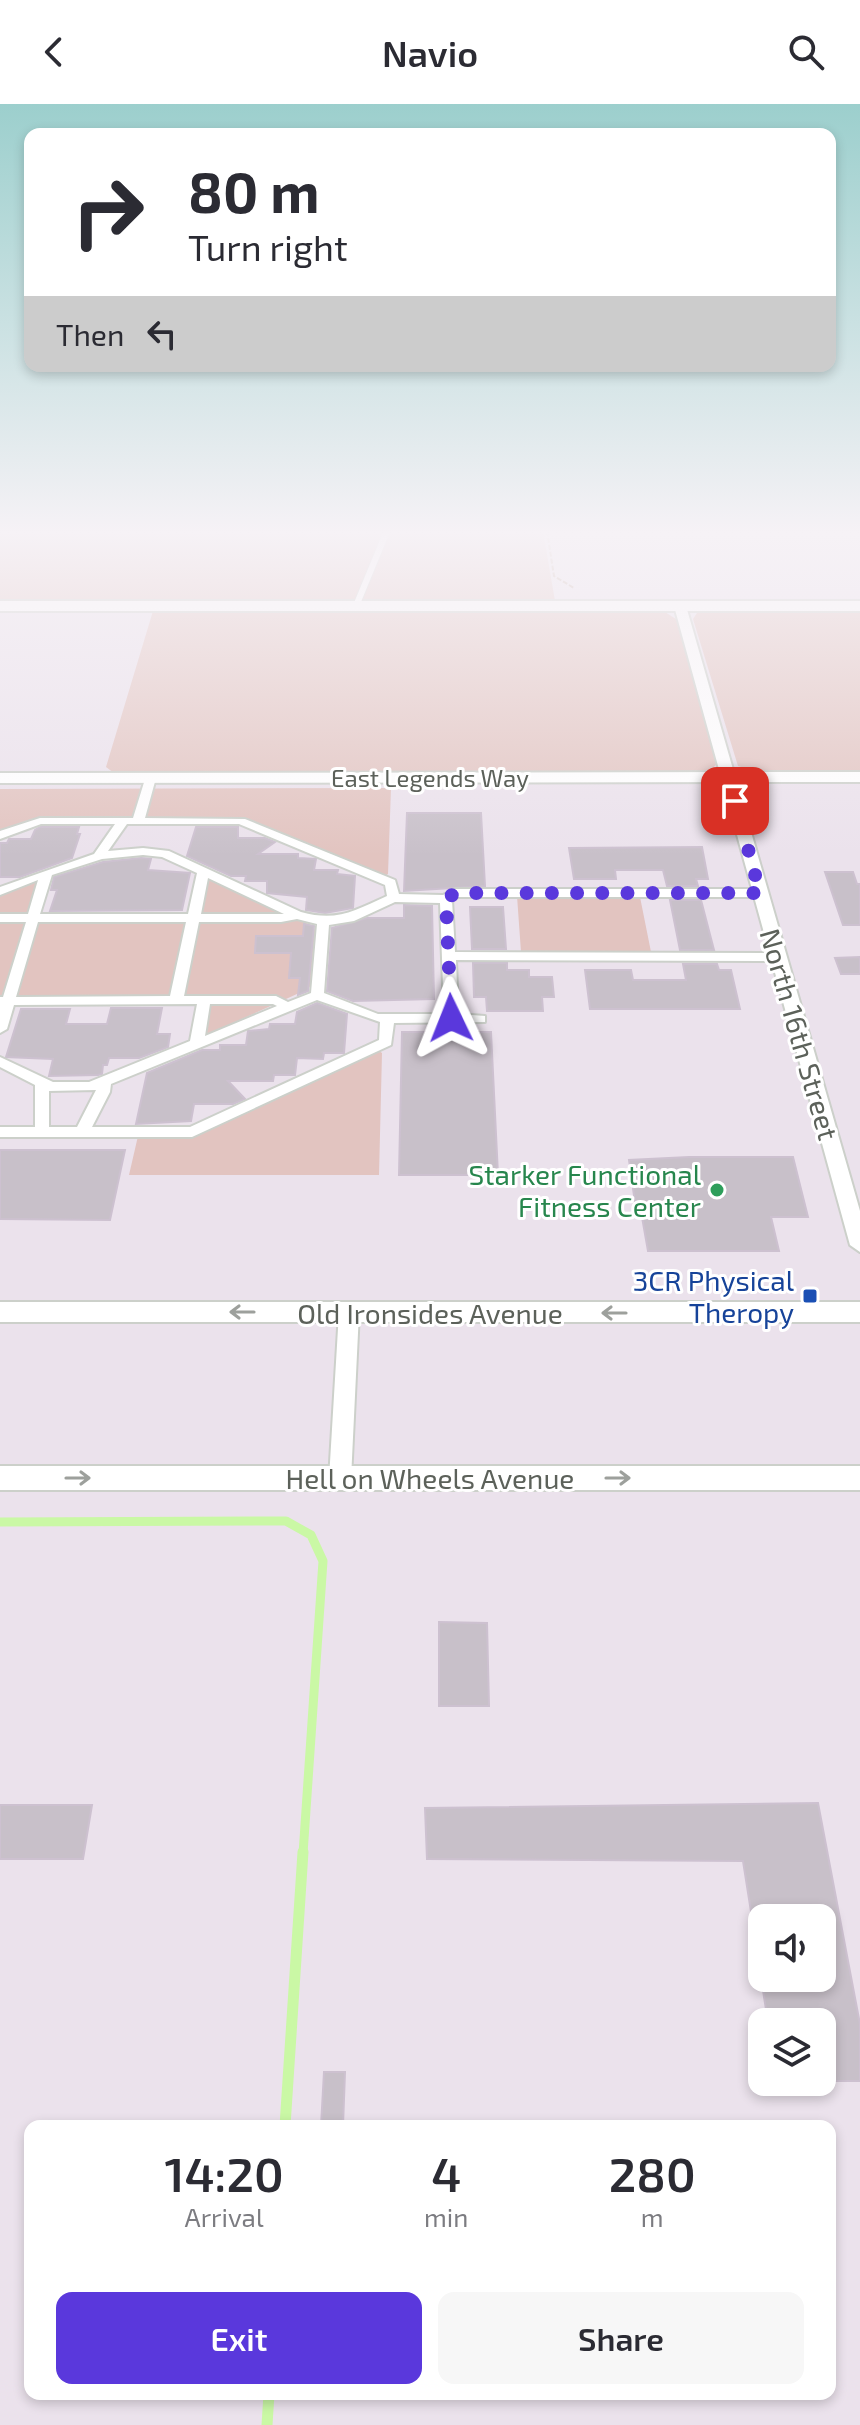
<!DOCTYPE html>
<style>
:root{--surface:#fff;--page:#f7f7f7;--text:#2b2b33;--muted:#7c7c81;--accent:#5a38dc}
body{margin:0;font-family:"Exo 2",sans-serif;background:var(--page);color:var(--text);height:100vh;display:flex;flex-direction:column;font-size:30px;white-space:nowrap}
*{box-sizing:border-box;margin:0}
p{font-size:26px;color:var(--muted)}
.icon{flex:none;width:44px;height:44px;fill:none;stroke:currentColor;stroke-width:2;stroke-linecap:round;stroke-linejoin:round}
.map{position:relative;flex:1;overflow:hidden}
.side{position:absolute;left:24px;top:2016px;width:812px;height:280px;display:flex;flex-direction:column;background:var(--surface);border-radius:16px;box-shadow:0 4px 12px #0003}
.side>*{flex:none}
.guide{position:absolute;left:24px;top:24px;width:812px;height:244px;border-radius:16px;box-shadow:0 4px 12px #0003;background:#fff;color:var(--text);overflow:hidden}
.controls{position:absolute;left:748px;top:1800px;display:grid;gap:16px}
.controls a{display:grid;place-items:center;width:88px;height:88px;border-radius:16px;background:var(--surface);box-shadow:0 4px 12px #0003;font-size:40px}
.pin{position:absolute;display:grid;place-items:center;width:68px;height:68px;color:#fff;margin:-34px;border-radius:16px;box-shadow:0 4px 12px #0006}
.me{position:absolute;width:88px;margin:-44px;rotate:358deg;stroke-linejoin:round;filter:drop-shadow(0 0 6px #0008)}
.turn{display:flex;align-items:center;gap:28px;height:168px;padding:0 32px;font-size:36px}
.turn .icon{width:104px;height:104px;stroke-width:2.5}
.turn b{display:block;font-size:56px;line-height:68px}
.then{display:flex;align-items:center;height:76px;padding:0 32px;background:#0003;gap:16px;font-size:30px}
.eta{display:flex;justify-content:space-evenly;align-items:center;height:136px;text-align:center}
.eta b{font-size:48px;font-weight:600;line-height:56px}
.action{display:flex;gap:16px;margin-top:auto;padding:16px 32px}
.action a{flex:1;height:92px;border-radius:16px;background:var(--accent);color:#fff;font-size:32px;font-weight:600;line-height:92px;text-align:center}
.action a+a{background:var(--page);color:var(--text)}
header{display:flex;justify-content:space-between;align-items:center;height:104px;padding:0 32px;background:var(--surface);font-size:36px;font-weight:600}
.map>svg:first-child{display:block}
.green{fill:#e2c4c0}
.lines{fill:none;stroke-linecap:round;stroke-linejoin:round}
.stream-far1{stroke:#caf8a5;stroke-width:9}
.stream{stroke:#caf8a5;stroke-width:11}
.building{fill:#c8c0c9;stroke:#cdc1d0;stroke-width:2}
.service-casing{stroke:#ccd0ca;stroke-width:8}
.pedestrian-casing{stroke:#ccd0ca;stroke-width:4}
.minor-casing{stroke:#ccd0ca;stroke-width:4}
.tertiary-casing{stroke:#ccd0ca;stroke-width:4}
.path{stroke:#c2aa9a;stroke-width:2;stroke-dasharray:5 2;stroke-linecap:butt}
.service{stroke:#fff;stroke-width:6}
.pedestrian{fill:#fff;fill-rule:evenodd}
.minor{fill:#fff;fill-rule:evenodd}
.tertiary{fill:#fff;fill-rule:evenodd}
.oneway{stroke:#9da09c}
.route{stroke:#5a38dc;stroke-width:14;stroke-dasharray:0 25.2}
.leisure-dot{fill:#2e9e5b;stroke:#fff;stroke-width:3}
.transit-dot{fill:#1a4fb4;stroke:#fff;stroke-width:3}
.labels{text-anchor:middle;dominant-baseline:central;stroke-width:6;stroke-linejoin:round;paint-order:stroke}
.far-street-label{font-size:24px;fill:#5c615a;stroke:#fff}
.street-label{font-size:28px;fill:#5c615a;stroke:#fff}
.leisure-label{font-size:28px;fill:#27864d;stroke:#fff;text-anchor:end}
.transit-label{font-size:28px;fill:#164399;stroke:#fff;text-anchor:end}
</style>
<header><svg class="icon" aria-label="back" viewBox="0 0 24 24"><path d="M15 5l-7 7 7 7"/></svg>Navio<svg class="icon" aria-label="search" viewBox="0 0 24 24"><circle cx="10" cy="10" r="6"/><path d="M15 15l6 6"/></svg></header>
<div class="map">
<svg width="860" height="2321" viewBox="0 0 860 2321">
<rect width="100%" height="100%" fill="#ebe2ec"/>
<path class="green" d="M0,427H543L555,497H0Z
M153,507L665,508L679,517L717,660L710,666L697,668L114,669L106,663Z
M705,507L860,508V667H755L738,662L693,515L697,509Z
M391,684L388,770L385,772L239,714H42L0,728V685Z
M208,775L313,822L316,828L312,880L308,885L209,930L203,929L209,892H5L0,909V789L39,777L28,816L198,817L205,776Z
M517,792L640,793L651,848L524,849L521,848Z
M379,947L382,949L379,1071H129L138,1032H191Z"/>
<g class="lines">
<path class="stream-far1" d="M0,1418L286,1417L311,1431L323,1457L303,1750"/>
<path class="stream" d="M285,2022L303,1748
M267,2321L269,2290"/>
</g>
<path class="building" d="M407,709H481L485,782L404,787Z
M40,723H79L77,730H80L72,754L20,773H0V739H7L9,735H31L35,726Z
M196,723H238V734H265L275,738L258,750H298V754L316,755L314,766H338L337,770L355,772L353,804L325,809L306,806L307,793L267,789V777H245L246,772H231L187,752Z
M702,743L708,775H696L698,782H667L663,766H615L616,775H574L569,744Z
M141,754L151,755L148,766L190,769L182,806L50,807L57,786H51L54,773L103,758Z
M825,768H853L857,780H860V821H843Z
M670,796H701L714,846H680Z
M404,801L432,802L434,895L353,897L327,887L332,824L367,814H404Z
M470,803H503L506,845H472Z
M304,820L314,822L308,887L298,891L300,874H289L291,849H255L256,832H303Z
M860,853V870H841L835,854Z
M473,859H507V866H529V873H552L554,893H542L543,907H487L486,893H474Z
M683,860H717L719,866H731L740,905H590L585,866H631L633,876H686Z
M317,899L347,910L344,949H324L323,955L297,954L295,971H274L273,977H228L245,995L233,1000H194L191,1017L136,1020L147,969L202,946H220V941H246L248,927L269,925L270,920H295L297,908Z
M111,904H162L157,930H170L168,943L139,954H109L107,961H103L102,970L98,971L49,972L53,955L6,953L21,905H70L66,920H107Z
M402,928H491L498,1071H399Z
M0,1046H125L110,1116L0,1115Z
M689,1053H793L808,1113H771L779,1147H648L642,1113H637L629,1056Z
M439,1518L487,1519L489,1602H439Z
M818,1699L860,1920V1977H822V1918H768L761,1874H822V1814H752L743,1757L427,1755L425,1704Z
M0,1701H92L83,1755H0Z
M324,1968H345L343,2022H321Z"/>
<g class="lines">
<g class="service-casing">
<path id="service" d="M356,502L387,427"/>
</g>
<g class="pedestrian-casing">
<path id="pedestrian" d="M146,672L156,674L145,714L245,715L395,776L399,790L443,791L455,785H760L766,789L760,793H458L452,796L455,848L778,849L784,853L778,857L456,856L458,910L485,912V918L394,919L391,941L192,1033H0V1023H35V981L0,963V953L53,978H89L190,937L197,900L14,901L7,925L0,929V893H3L26,818H0V810H28L38,776L0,791V783L94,750L115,720H41L0,735V727L40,714H133ZM127,720H239L385,781L387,792C354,807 337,818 301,808L169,747L143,744L108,747ZM143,751L162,753L197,769L188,810H40L52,771L102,755ZM208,774L284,810H201ZM395,798L440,799L444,910H378L324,889L329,821L354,817ZM297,815L317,820L311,889L288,898L276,892H184L199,818H281ZM38,818H186L170,892L16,893ZM317,896L380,918L379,936L190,1023H92L110,988L111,980ZM210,900H273L277,902L205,932ZM96,986L77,1023H49V987Z"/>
</g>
<g class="minor-casing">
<path id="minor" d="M680,498L686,502L860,1107V1148L850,1141L674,502Z
M349,1200L356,1203L359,1208L351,1375L348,1382L340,1384L332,1382L329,1375L339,1208L342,1203Z"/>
</g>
<g class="tertiary-casing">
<path id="tertiary" d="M0,497H860V507H0Z
M860,668V678L0,679V669Z
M0,1198H860V1218H0Z
M0,1362H860V1386H0Z"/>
</g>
<path class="path" d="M547,427L554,472L574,484"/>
<use href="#service" class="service"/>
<use href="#pedestrian" class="pedestrian"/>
<use href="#minor" class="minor"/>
<use href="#tertiary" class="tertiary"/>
</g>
<defs><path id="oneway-shaft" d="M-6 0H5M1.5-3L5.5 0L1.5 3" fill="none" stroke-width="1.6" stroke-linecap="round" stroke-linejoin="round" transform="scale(2)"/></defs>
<g class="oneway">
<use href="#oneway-shaft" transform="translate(242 1208) rotate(-180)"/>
<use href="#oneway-shaft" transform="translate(614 1209) rotate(180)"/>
<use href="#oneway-shaft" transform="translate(78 1374)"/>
<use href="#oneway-shaft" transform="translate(618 1374)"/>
</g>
<linearGradient id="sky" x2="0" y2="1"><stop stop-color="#9ccfcd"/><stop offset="0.57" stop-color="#f6f2f6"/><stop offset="1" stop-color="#f6f2f6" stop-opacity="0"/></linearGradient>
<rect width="860" height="752" fill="url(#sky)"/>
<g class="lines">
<path class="route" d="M451,914L446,795L455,789H760L735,697"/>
</g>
<circle class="leisure-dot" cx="717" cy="1086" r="8"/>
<rect class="transit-dot" x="802" y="1184" width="16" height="16" rx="4"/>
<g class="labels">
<g class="far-street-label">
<text x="430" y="673">East Legends Way</text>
</g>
<g class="street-label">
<text transform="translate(800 930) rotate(74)">North 16th Street</text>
<text x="430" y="1209">Old Ironsides Avenue</text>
<text x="430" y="1374">Hell on Wheels Avenue</text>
</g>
<g class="leisure-label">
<text x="701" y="1070">Starker Functional<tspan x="701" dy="32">Fitness Center</tspan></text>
</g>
<g class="transit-label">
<text x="794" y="1176">3CR Physical<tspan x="794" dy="32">Theropy</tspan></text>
</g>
</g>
</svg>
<div class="controls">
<a><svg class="icon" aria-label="sound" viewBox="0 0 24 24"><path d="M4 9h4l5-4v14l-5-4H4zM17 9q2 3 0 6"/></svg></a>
<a><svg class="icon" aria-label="layers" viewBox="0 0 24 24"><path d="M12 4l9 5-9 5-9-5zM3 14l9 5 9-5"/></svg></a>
</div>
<div class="pin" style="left:735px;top:697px;background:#d93025"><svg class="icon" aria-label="arrive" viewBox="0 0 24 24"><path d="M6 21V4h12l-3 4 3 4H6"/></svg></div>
<svg class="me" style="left:451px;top:914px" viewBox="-20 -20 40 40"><path d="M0-17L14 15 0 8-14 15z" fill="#5a38dc" stroke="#fff" stroke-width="4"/></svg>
<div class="guide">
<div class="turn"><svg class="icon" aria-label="right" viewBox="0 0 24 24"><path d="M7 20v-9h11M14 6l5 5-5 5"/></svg><div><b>80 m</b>Turn right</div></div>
<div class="then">Then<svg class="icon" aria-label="left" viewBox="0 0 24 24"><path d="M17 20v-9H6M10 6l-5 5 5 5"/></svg></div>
</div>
<section class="side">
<div class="eta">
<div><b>14:20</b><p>Arrival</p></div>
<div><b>4</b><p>min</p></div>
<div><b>280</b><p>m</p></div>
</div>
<div class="action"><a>Exit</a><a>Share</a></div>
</section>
</div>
